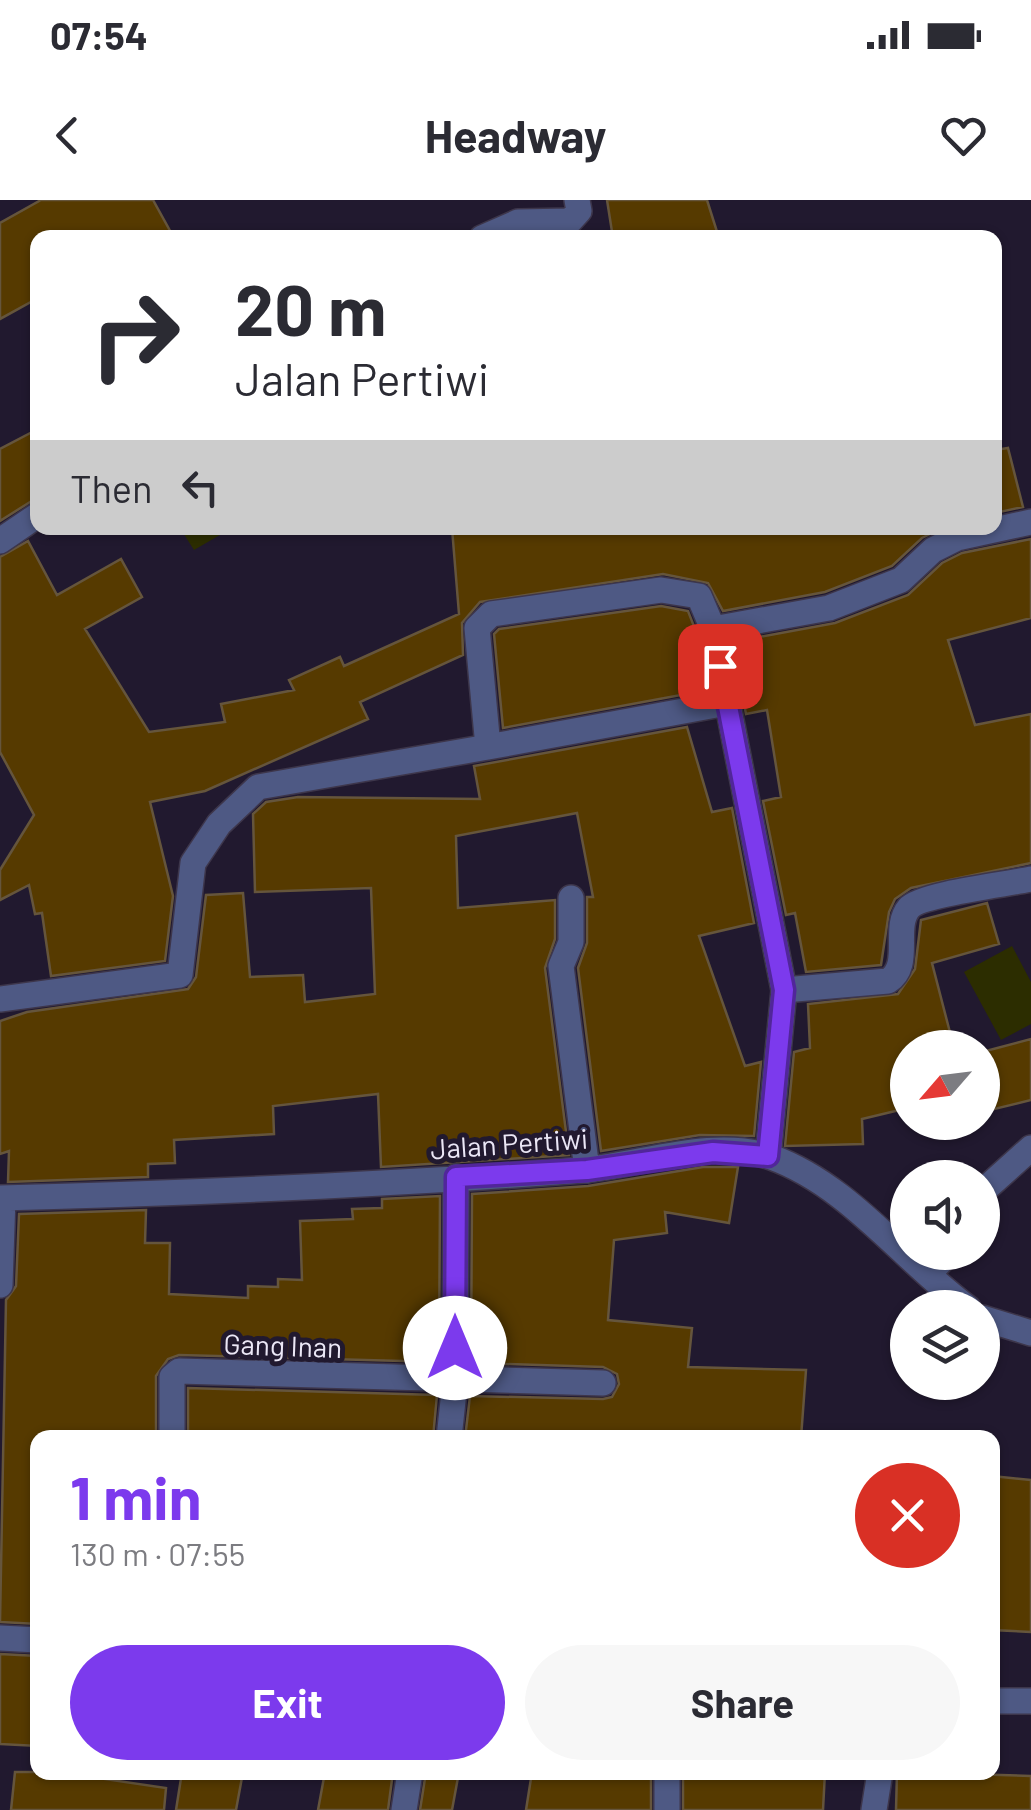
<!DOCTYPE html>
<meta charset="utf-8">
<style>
:root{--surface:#fff;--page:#f7f7f7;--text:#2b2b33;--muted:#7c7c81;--accent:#7c3aed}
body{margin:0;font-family:Barlow,sans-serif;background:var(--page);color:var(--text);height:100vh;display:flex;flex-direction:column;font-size:38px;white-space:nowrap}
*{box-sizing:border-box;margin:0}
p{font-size:32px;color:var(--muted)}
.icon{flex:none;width:55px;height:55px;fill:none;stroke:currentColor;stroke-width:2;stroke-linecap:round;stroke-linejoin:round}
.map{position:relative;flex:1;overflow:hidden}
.details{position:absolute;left:30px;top:1230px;width:970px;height:350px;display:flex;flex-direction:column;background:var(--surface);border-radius:20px;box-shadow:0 2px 8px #0004}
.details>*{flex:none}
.guide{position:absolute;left:30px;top:30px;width:972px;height:305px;border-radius:20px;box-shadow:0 2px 8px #0004;background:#fff;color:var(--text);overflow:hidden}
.needle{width:65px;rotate:242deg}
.controls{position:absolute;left:890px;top:830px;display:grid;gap:20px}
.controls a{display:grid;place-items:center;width:110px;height:110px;border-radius:50%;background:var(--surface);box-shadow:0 2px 8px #0004;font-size:50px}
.pin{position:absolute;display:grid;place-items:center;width:85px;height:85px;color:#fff;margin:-42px;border-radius:20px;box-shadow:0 5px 15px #0006}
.me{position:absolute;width:110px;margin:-55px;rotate:0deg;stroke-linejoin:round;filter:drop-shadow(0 0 8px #0008)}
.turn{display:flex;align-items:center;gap:35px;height:210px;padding:0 40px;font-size:45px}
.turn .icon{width:130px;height:130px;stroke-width:2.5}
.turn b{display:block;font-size:70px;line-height:85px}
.then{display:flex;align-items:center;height:95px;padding:0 40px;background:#0003;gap:20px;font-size:38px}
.round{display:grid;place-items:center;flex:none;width:105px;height:105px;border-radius:52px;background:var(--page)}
.headline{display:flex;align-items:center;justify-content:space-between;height:170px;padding:0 40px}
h1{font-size:60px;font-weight:700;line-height:75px;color:var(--accent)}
.cta{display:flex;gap:20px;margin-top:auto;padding:20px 40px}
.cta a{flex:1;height:115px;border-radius:60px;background:var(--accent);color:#fff;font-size:40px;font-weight:700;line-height:115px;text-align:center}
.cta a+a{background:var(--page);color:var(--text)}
.status{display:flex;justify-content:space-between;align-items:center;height:70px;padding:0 50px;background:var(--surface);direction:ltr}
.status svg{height:28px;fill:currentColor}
header{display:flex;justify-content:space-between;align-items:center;height:130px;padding:0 40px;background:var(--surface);font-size:45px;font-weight:700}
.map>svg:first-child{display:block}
.green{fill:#2c2d00}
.building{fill:#563a00;stroke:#65553c;stroke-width:2.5}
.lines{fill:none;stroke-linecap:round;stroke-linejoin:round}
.minor-casing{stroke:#3d364b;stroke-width:28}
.minor{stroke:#4e5984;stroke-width:25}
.route-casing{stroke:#51269a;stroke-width:25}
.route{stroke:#7c3aed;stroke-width:18}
.labels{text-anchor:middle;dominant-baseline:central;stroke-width:10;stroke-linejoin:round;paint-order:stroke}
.street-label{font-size:28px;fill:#ebe7f6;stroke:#21192f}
</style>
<div class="status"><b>07:54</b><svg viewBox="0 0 49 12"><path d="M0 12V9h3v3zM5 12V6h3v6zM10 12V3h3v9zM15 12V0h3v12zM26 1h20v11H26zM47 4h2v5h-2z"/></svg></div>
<header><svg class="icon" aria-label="back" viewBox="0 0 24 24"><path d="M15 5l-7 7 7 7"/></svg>Headway<svg class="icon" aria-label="heart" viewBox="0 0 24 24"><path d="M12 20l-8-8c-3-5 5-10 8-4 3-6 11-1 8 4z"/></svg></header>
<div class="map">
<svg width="1031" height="1610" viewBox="0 0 1031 1610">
<rect width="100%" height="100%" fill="#21192f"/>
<path class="green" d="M180,328H232L194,350Z
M1012,746L1031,782V824L1001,840L964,772Z"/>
<path class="building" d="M41,0H153L174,38H38V98L0,119V23Z
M607,0H707L719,38H613Z
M38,229V297L0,321V249Z
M1008,248L1023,307L995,313V250Z
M452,328H942L922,338L892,366L825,392L723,411L708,383L663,374L480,402L462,423L463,455L360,502L368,519L205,591L150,602L173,696L165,761L51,776L42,713L35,714L29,685L0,700V670L34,615L0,552V357L28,341L57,395L121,359L142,397L85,429L149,532L225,522L221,504L294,490L289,480L340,457L344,466L459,414Z
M1031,339V418L948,440L975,525L1031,514V663L911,688L895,699L889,712L881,765L806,772L795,713L786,715L763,601L781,597L767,510L746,514L732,442L835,423L908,395L942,363L962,353Z
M661,406L688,411L697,434L708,490L503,528L494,434L499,429Z
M687,527L712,612L732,608L754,723L699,736L745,866L761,862L754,936L700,935L601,951L578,768L587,743V697H593L577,613L456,636L458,708L555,700V739L545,768L569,955L381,967L378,894L273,906L274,934L174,940L175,963L148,964V977L8,982L9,951L0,954V821L27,812L188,789L196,777L206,695L243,693L250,777L303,775L305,802L375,794L371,688L255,692L253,614L266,602L298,597L480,599L474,566Z
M987,703L999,744L932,763L954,848H908V908L862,919L863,944L785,946L794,852L810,848L808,804L898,794L915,769L921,720Z
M1031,839V900L982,912V852Z
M703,967H738L729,1023L665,1012L667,1033L614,1040L608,1120L692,1128L688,1167L806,1170L801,1238H465L470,1196L603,1199L612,1197L619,1184L617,1174L603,1167L471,1163L472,994L588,986Z
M440,996L439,1162L179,1155L168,1159L156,1176V1238H38V1424L0,1422L6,1100L16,1086L19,1014L146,1010L145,1043H170L169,1094L248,1098V1086L278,1087V1079L302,1080L300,1021L353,1019L352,1009L382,1008V999Z
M188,1188L437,1195L433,1238H188Z
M992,1276L1031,1280V1432L992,1430Z
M0,1454L38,1456V1546L0,1544Z
M15,1572H91V1577L166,1588L164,1610H11Z
M182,1572H243L236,1610H176Z
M325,1572H393L388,1610H318Z
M426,1572H459L452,1610H420Z
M532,1572L651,1577V1610H526Z
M683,1572H825L823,1610H683Z
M897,1572L1031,1576V1610H896Z"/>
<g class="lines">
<g class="minor-casing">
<path id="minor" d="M482,38L518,22L570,21L579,11L577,0
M0,341L38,315
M713,429L829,408L901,380L933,350L957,338L1031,322
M488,547L727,503
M571,698V742L561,766L587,970
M784,790L888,781C913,765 892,728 909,708C921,694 1009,684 1031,679
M0,799L180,775L193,663L219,624L258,587L488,547L477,428L491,414L661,390L699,396L713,429L784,790L768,956
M982,992L1031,948
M0,998C194,993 389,985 583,970C641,965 714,937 771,957C849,985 902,1059 968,1108
M928,1074L950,1052
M0,1085L3,998
M982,1118L1031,1133
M172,1238V1177L179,1171L603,1183
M449,1238L455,1182L456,977
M0,1438L38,1440
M992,1501H1031
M404,1610L410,1572
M667,1610V1572
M874,1610L880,1572"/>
</g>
<use href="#minor" class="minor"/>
</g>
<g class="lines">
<g class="route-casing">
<path id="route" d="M455,1148L456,977L587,970L713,952L768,956L784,790L720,466"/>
</g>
<use href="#route" class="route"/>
</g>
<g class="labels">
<g class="street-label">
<text transform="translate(509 943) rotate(-4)">Jalan Pertiwi</text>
<text transform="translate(283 1145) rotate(2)">Gang Inan</text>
</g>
</g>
</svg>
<div class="controls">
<a><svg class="needle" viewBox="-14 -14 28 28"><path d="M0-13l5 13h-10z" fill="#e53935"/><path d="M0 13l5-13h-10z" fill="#7c7c81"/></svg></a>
<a><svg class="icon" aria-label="sound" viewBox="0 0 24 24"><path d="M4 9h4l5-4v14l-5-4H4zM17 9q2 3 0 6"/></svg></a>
<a><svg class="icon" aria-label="layers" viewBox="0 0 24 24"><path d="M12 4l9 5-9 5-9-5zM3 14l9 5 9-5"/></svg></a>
</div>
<div class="pin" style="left:720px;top:466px;background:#d93025"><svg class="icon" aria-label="arrive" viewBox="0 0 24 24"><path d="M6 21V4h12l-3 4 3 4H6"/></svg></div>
<svg class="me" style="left:455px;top:1148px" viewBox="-20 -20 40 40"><circle r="19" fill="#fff"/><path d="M0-13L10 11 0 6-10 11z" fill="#7c3aed"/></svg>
<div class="guide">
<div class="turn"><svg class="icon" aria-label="right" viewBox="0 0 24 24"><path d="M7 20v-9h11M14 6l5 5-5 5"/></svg><div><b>20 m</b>Jalan Pertiwi</div></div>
<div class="then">Then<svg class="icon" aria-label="left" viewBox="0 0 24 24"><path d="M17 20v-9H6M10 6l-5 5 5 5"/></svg></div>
</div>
<section class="details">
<div class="headline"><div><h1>1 min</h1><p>130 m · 07:55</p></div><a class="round" style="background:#d93025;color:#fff"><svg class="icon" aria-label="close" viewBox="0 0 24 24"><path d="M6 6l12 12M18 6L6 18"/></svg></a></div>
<div class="cta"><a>Exit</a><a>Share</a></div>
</section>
</div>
